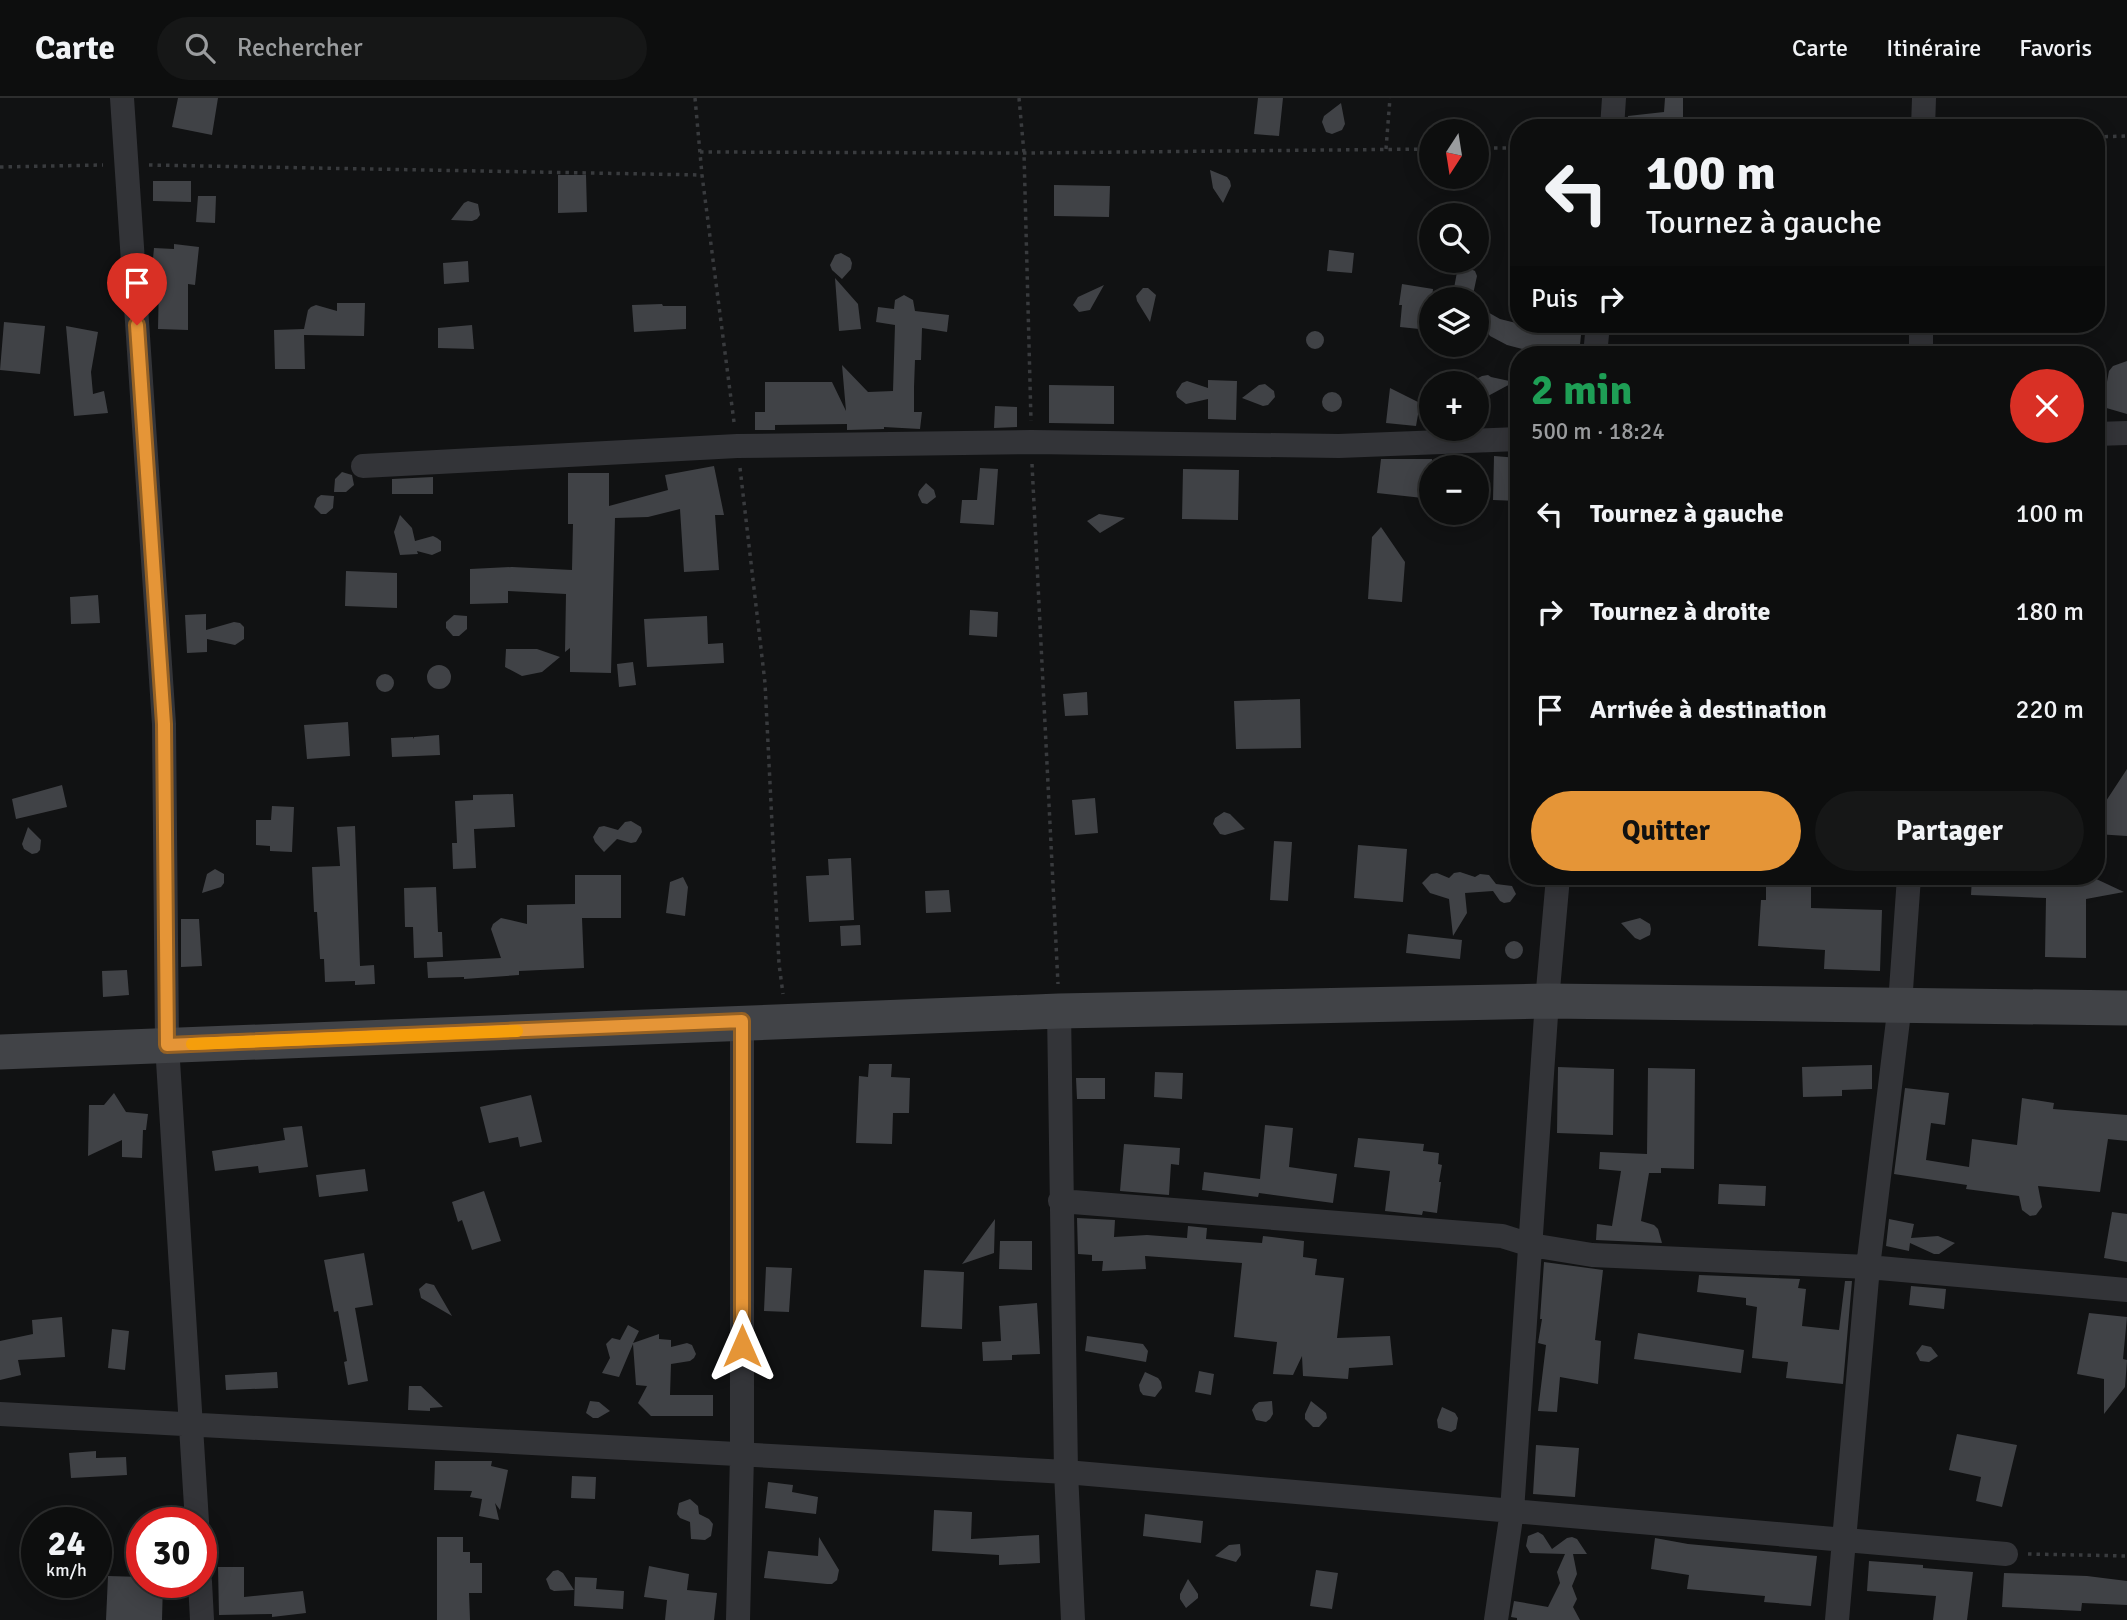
<!DOCTYPE html>
<html lang="fr">
<meta charset="utf-8">
<style>
:root{--surface:#0d0e0e;--page:#161717;--text:#f1f3f6;--muted:#9a9c9e;--line:#2d2e2e;--accent:#e59537}
body{margin:0;font-family:Signika,sans-serif;background:var(--page);color:var(--text);height:100vh;display:flex;flex-direction:column;font-size:26px;white-space:nowrap}
*{box-sizing:border-box;margin:0}
p{font-size:23px;color:var(--muted)}
.icon{flex:none;width:38px;height:38px;fill:none;stroke:currentColor;stroke-width:2;stroke-linecap:round;stroke-linejoin:round}
.map{position:relative;flex:1;overflow:hidden}
.panel{position:absolute;left:1510px;top:248px;width:595px;height:539px;display:flex;flex-direction:column;background:var(--surface);border-radius:28px;box-shadow:0 4px 18px #0003,0 0 0 2px var(--line)}
.panel>*{flex:none}
.guide{position:absolute;left:1510px;top:21px;width:595px;height:214px;border-radius:28px;box-shadow:0 4px 18px #0003,0 0 0 2px var(--line);background:#0d0e0e;color:var(--text);overflow:hidden}
.needle{width:46px;rotate:192deg}
.fabs{position:absolute;left:1419px;top:21px;display:grid;gap:14px}
.fabs a{display:grid;place-items:center;width:70px;height:70px;border-radius:50%;background:var(--surface);box-shadow:0 4px 18px #0003,0 0 0 2px var(--line);font-size:35px}
.speed{position:absolute;left:21px;top:1409px;display:flex;gap:14px;font-size:35px;font-weight:700;text-align:center}
.speed>*{display:grid;place-content:center;width:91px;height:91px;border-radius:50%;background:var(--surface);box-shadow:0 4px 18px #0003,0 0 0 2px var(--line);line-height:1}
.speed small{font-size:18px;font-weight:400}
.speed .limit{border:10px solid #d22;background:#fff;color:#111}
.pin{position:absolute;display:grid;place-items:center;width:60px;height:60px;color:#fff;margin:-72px -30px;border-radius:50% 50% 50% 0;rotate:-45deg;box-shadow:0 0 7px #0007}
.pin .icon{rotate:45deg}
.me{position:absolute;width:77px;margin:-38px;rotate:0deg;stroke-linejoin:round;filter:drop-shadow(0 0 5px #0008)}
.turn{display:flex;align-items:center;gap:24px;height:147px;padding:0 21px;font-size:32px}
.turn .icon{width:91px;height:91px;stroke-width:2.5}
.turn b{display:block;font-size:49px;line-height:60px}
.then{display:flex;align-items:center;height:66px;padding:0 21px;background:#0003;gap:14px;font-size:26px}
.round{display:grid;place-items:center;flex:none;width:74px;height:74px;border-radius:37px;background:var(--page)}
.overview{display:flex;align-items:center;justify-content:space-between;height:119px;padding:0 21px}
h1{font-size:42px;font-weight:700;line-height:52px;color:#1e9e55}
.cta{display:flex;gap:14px;margin-top:auto;padding:14px 21px}
.cta a{flex:1;height:80px;border-radius:42px;background:var(--accent);color:#111;font-size:28px;font-weight:700;line-height:80px;text-align:center}
.cta a+a{background:var(--page);color:var(--text)}
ul{padding:0;list-style:none}
li{display:flex;align-items:center;gap:21px;height:98px;padding:0 21px}
li div{flex:1}
li b{display:block;font-size:26px}
li em{font-style:normal}
header{display:flex;align-items:center;gap:42px;box-sizing:border-box;height:98px;padding:0 35px;background:var(--surface);border-bottom:2px solid var(--line)}
header strong{font-size:33px}
nav{display:flex;gap:38px;margin-inline-start:auto;font-size:24px}
.search{width:490px;height:63px;background:var(--page);display:flex;align-items:center;gap:18px;box-sizing:border-box;padding:0 24px;border-radius:38px;color:var(--muted);font-size:26px}
.map>svg:first-child{display:block}
.building{fill:#404246}
.lines{fill:none;stroke-linecap:round;stroke-linejoin:round}
.path{stroke:#393b3e;stroke-width:3.5;stroke-dasharray:3.5 5;stroke-linecap:butt}
.minor{stroke:#333438;stroke-width:24}
.secondary{stroke:#414347;stroke-width:35}
.route-casing{stroke:#956124;stroke-width:18}
.route{stroke:#e59537;stroke-width:12}
.slow{stroke:#f59e0b;stroke-width:12}
</style>
<header>
<strong>Carte</strong>
<div class="search"><svg class="icon" aria-label="search" viewBox="0 0 24 24"><circle cx="10" cy="10" r="6"/><path d="M15 15l6 6"/></svg>Rechercher</div>
<nav><a>Carte</a><a>Itinéraire</a><a>Favoris</a></nav>
</header>
<div class="map">
<svg width="2127" height="1522" viewBox="0 0 2127 1522">
<rect width="100%" height="100%" fill="#111213"/>
<path class="building" d="M178,0H218L212,37L172,29Z
M1258,0H1283L1279,38L1254,36Z
M1665,0H1683V30H1627L1628,18L1664,14Z
M1341,5L1345,26L1342,32L1332,36L1326,34L1322,24L1324,18Z
M1210,72L1227,79L1230,83L1231,88L1223,105L1213,90Z
M558,77H586L587,114L558,115Z
M153,83H191V104L153,103Z
M1054,87L1110,88L1109,119L1054,118Z
M198,98H216L215,125L196,124Z
M468,103L478,106L480,117L477,121L472,123L451,122L464,105Z
M174,146L199,149L195,187L188,186V232L158,231L159,183L151,182L154,150L174,151Z
M1329,152L1354,155L1352,175L1327,173Z
M841,155L850,160L852,165L851,171L842,181L832,172L830,167L835,157Z
M468,163L469,184L444,186L443,165Z
M1466,169L1475,173L1477,178L1472,201H1452L1457,174Z
M835,180L858,206L861,231L839,233Z
M1402,186L1433,191L1429,232L1400,229L1402,207H1399Z
M1104,187L1090,212L1079,214L1073,207L1078,199Z
M1143,190H1148L1156,197L1150,224L1137,203L1136,198Z
M904,197L913,202L915,213L949,217L947,234L922,230L921,262H915L914,289V314H922L920,331L884,329V331L847,332V326L775,327V332H755V314H765V284H832L846,313L842,267L868,294L893,293L895,227L876,224L878,209L894,211L895,202Z
M337,205H365L364,238L304,237L305,271H275L274,232L304,231L308,212L311,209L316,207L337,213Z
M662,206L663,208H686V231L634,234L632,207Z
M1477,208L1500,221L1544,232L1581,237L1579,257H1534V254L1507,247L1490,238L1477,219Z
M4,224L45,228L40,276L0,272Z
M472,227L474,251L438,250V230Z
M66,228L98,234L91,274L93,296L104,293L108,315L74,318Z
M1306 242a9 9 0 1 1 18 0a9 9 0 1 1-18 0Z
M2127,263V316L2096,307V289H2106L2109,273L2113,268Z
M1488,277L1491,279L1514,284L1488,298H1482L1477,296V285L1471,284L1482,278Z
M1208,282L1237,283L1236,322L1208,321V301L1186,306L1177,299L1176,294L1182,285L1187,283L1208,290Z
M1265,286L1274,293L1275,299L1268,307L1263,308L1242,300L1259,287Z
M1049,287L1114,288V326L1049,325Z
M1390,290L1420,305L1416,328L1386,325Z
M1322 304a10 10 0 1 1 20 0a10 10 0 1 1-20 0Z
M995,308L1017,309V329L994,330Z
M1494,358L1519,360V403L1493,402Z
M1381,361H1432V401L1377,395Z
M714,368L724,417H715L719,472L684,474L680,411L648,419L615,420L611,575L570,574V550L565,554L566,496L508,493V505L470,506V471L512,469L572,472L573,426H568V375H609V408L668,392L665,377Z
M980,370L998,371L994,427L960,425L962,402H977Z
M1183,371L1239,372L1238,422L1182,421Z
M342,374L352,377L354,387L346,394H334L335,381Z
M433,379V396H392V381Z
M926,385L934,392L936,399L927,406L922,405L918,397L919,393Z
M321,397L334,398L333,410L326,416H321L314,409L317,400Z
M1099,416L1125,420L1100,435L1087,423Z
M400,417L412,430L415,443L433,438L437,440L441,443V453L432,457L417,453L418,456L400,457L394,434Z
M1381,429L1405,464L1402,504L1368,501L1372,439Z
M346,473L397,475V510L345,508Z
M98,497L100,525L71,526L70,499Z
M970,512L998,514L997,539L969,537Z
M206,516V532L234,524L240,525L244,529V541L235,547L207,541V554L187,555L185,517Z
M454,517L467,518V531L459,538H453L446,530V524Z
M707,518L708,546L723,545L724,565L647,569L644,521Z
M506,551H537L560,559L542,574L522,578L505,569Z
M633,564L636,587L619,589L617,566Z
M427 579a12 12 0 1 1 24 0a12 12 0 1 1-24 0Z
M376 585a9 9 0 1 1 18 0a9 9 0 1 1-18 0Z
M1087,594L1088,617L1065,618L1063,596Z
M1300,601L1301,650L1236,651L1234,603Z
M348,624L350,658L307,661L304,627Z
M439,637L440,657L392,659L391,640L413,639V641L414,639Z
M2127,671V738L2096,736V719L2104,720L2106,703Z
M62,687L67,709L16,721L12,701Z
M513,696L515,729L474,731L476,770L453,771L452,745H457L455,703L473,702V697Z
M1095,700L1098,735L1075,737L1072,702Z
M272,708L294,709L292,754L270,753V748L256,747V722H271Z
M1224,714L1230,716L1245,731L1225,737L1220,736L1213,726L1215,720Z
M631,723L641,729L642,734L636,744L631,745L617,741L604,754L595,744L593,739L599,729L604,728L618,732L625,724Z
M355,728L360,868L374,867L375,886L355,887V883L325,884L324,861H320L317,814H314L312,769L340,768L337,729Z
M28,729L41,742L40,752L37,755L32,756L24,751L22,746Z
M1274,743L1292,744L1288,803L1270,802Z
M1358,747L1407,751L1403,804L1354,800Z
M851,760L854,822L809,824L806,778L829,777L828,761Z
M215,771L224,776V785L221,789L202,795L207,776Z
M1460,774L1475,779L1480,776L1489,777L1496,786L1512,788L1516,796L1510,804L1504,805L1500,803L1493,793L1465,795L1467,815L1453,838L1449,801L1430,795L1422,785L1431,776L1437,775L1449,780L1454,775Z
M575,777H621V820H582L584,870L519,873V877L464,881V879L428,880L427,864L501,860L491,831L493,826L501,820L527,826V807L575,806Z
M683,779L688,789L685,818L666,815L670,784Z
M1766,779H1811V810L1882,812L1880,873L1824,871L1825,852L1758,848L1761,802H1766Z
M1972,779H2092L2124,794L2086,801V860L2045,859L2046,800L1971,797Z
M436,789L438,834H442L443,859L414,860L413,829H405L404,790Z
M949,792L951,814L926,815L925,793Z
M1640,820L1650,826L1651,831L1650,837L1640,842L1635,840L1621,825Z
M181,821H199L202,868L181,869Z
M860,827L861,847L841,848L840,828Z
M1408,836L1462,842L1460,861L1406,855Z
M1505 852a9 9 0 1 1 18 0a9 9 0 1 1-18 0Z
M127,872L129,897L103,899L102,873Z
M869,966H892L891,979L910,980L909,1015H893L892,1046L856,1045L859,978L868,979Z
M1872,967V991L1842,992V998L1803,999L1802,969Z
M1558,969L1614,971L1613,1037L1557,1035Z
M1648,970L1695,971L1694,1071L1661,1070V1075H1649L1641,1123L1654,1127L1658,1131L1662,1145L1596,1142L1597,1126L1612,1128L1621,1073L1599,1071L1600,1054L1647,1056Z
M1155,974L1183,975L1182,1001L1154,999Z
M1076,980H1105V1001H1077Z
M1905,990L1949,995L1945,1027L1931,1025L1926,1062L1969,1069L1972,1041L2017,1047L2022,1000L2054,1005L2053,1011L2127,1017V1043L2108,1041L2100,1094L2038,1088L2042,1109L2036,1117L2030,1118L2022,1112L2019,1098L1966,1091L1967,1087L1894,1076Z
M114,995L126,1014L148,1016L146,1032H143L142,1060L122,1059V1042L88,1058L89,1007H104Z
M531,997L542,1044L520,1049L518,1039L489,1045L480,1009Z
M1265,1027L1293,1030L1289,1069L1337,1076L1333,1105L1259,1095L1258,1099L1202,1092L1204,1074L1260,1081Z
M302,1028L308,1069L259,1075L258,1068L215,1073L212,1053L285,1042L283,1030Z
M1358,1040L1424,1046L1423,1053L1439,1055L1438,1066L1442,1067L1439,1084H1441L1437,1115L1423,1113L1422,1117L1385,1113L1390,1073L1354,1069Z
M1124,1046L1180,1050L1179,1067L1171,1066L1169,1097L1120,1093Z
M365,1071L368,1093L319,1099L316,1077Z
M1719,1086L1766,1088L1765,1108L1718,1106Z
M484,1093L501,1143L472,1152L462,1122L458,1124L452,1104Z
M2112,1114L2127,1116V1164L2104,1160Z
M1077,1120L1115,1122L1114,1139L1147,1137L1187,1140L1188,1128L1207,1130L1206,1141L1262,1145L1263,1138L1304,1143L1303,1159L1317,1161L1315,1177L1344,1180L1337,1240L1390,1238L1393,1267L1349,1270L1348,1281L1303,1278L1302,1258L1293,1277L1273,1276L1277,1244L1234,1239L1242,1165L1145,1158L1146,1171L1102,1173L1103,1163H1092V1157L1078,1156Z
M995,1121L994,1155L962,1166Z
M1889,1121L1914,1126L1911,1140L1938,1138L1955,1145L1939,1156H1934L1910,1145L1909,1153L1886,1148Z
M1000,1143H1032V1172L999,1171Z
M364,1155L373,1207L355,1210L368,1283L348,1287L344,1264L347,1263L338,1213L334,1214L324,1162Z
M1544,1164L1603,1172L1595,1242L1601,1243L1598,1286L1560,1279L1557,1314L1538,1313L1546,1247L1538,1245L1542,1221H1540Z
M766,1169L792,1170L789,1214L764,1213Z
M924,1172L964,1174L962,1231L921,1229Z
M1699,1177L1800,1181L1798,1190L1806,1191L1802,1228L1839,1232L1845,1183H1852L1843,1286L1786,1280L1788,1264L1752,1260L1757,1209L1746,1207V1200L1697,1194Z
M426,1185L434,1187L452,1218L421,1200L419,1191Z
M1911,1188L1946,1191L1944,1211L1909,1207Z
M1037,1205L1040,1256L1012,1257V1262L983,1263L982,1244L1001,1243L999,1208Z
M2089,1215L2127,1219L2123,1261L2127,1262L2125,1289L2104,1316V1281L2077,1276Z
M62,1219L65,1259L18,1262L21,1277L0,1282V1243L33,1236L32,1222Z
M628,1227L639,1233L633,1245L659,1236V1241L671,1242V1249L687,1245L692,1247L696,1256L694,1260L690,1263L671,1266L670,1297H713V1318H651L638,1305L647,1288L636,1287L633,1246L619,1279L602,1275L610,1260L606,1246L612,1240L620,1242Z
M112,1231L129,1233L125,1272L108,1270Z
M1638,1235L1744,1252L1741,1275L1634,1261Z
M1087,1238L1143,1246L1148,1253L1146,1264L1085,1253Z
M1922,1247L1931,1249L1938,1258L1929,1264L1920,1263L1916,1255Z
M1199,1273L1214,1276L1211,1297L1195,1294Z
M277,1274L278,1290L226,1292L225,1277Z
M1145,1274L1158,1280L1161,1284L1162,1290L1155,1299L1143,1297L1140,1293L1139,1287Z
M409,1288H421L443,1309L430,1310V1313L408,1312Z
M590,1303L599,1304L610,1313L598,1320H593L586,1315Z
M1272,1303L1273,1316L1270,1321L1266,1324L1256,1322L1252,1312L1255,1307L1259,1304Z
M1311,1303L1326,1315L1327,1320L1319,1329H1313L1305,1321V1316Z
M1442,1309L1455,1315L1458,1320L1456,1331L1451,1334L1438,1330L1437,1322Z
M1957,1336L2017,1347L2002,1409L1976,1403L1981,1379L1949,1372Z
M1536,1347L1579,1350L1575,1399L1533,1396Z
M96,1353V1360L126,1359L127,1377L71,1380L69,1355Z
M435,1363H492L491,1368L508,1372L500,1412L495,1405L499,1422L479,1418L482,1401L470,1399L472,1393L434,1392Z
M572,1378L596,1379L595,1401L571,1400Z
M768,1384L793,1387L792,1394L818,1399L816,1416L765,1410Z
M690,1401L698,1408L699,1416L709,1421L713,1426L711,1438L705,1442L691,1441L690,1424L680,1420L677,1416L679,1405Z
M934,1412L972,1414L971,1441L1039,1437L1040,1465L999,1467V1457L932,1453Z
M1145,1416L1203,1423L1201,1445L1143,1438Z
M1538,1434L1543,1437L1552,1451L1567,1440L1572,1439L1577,1441L1587,1456H1573L1577,1476L1572,1488L1577,1501L1573,1509L1580,1522H1517V1520L1511,1519L1514,1503L1548,1509L1560,1485L1557,1474L1565,1456L1530,1455L1526,1448L1528,1438Z
M437,1439H463V1454H470V1465H482V1495H469L470,1522H437Z
M819,1439L839,1472L837,1482L832,1486H827L764,1480L768,1453L818,1458Z
M1655,1440L1688,1446L1817,1458L1811,1508L1764,1504L1765,1498L1687,1491L1689,1477L1651,1471Z
M1240,1446L1241,1457L1236,1464L1215,1458L1229,1447Z
M1869,1463L1923,1467V1470L1973,1474L1967,1522H1933L1936,1498L1867,1493Z
M649,1468L689,1476L687,1492L717,1495L714,1522H665L667,1502L644,1499Z
M218,1469H244V1499L303,1493L306,1515L272,1519V1516L219,1517Z
M558,1472L563,1475L574,1492L554,1493L550,1491L546,1481L553,1473Z
M1316,1472L1338,1475L1332,1511L1310,1508Z
M2004,1475L2087,1478L2127,1483V1507L2082,1505L2081,1513L2002,1509Z
M108,1478L142,1479V1484H163L162,1522H106Z
M575,1479L597,1480L596,1491L624,1493L623,1511L574,1508Z
M1188,1481L1198,1496V1500L1186,1510L1180,1501V1496Z"/>
<g class="lines">
<path class="path" d="M695,0L702,77L734,324
M1019,0L1024,55L1031,323
M2096,39L2127,38
M1477,50H1519
M1386,51L1390,0
M700,54L1024,55L1432,51
M149,67L701,77
M0,69L103,67
M1032,366L1058,886
M740,370L765,585L779,866L783,896
M2028,1456L2127,1458"/>
<path class="minor" d="M122,0L164,626L167,947L197,1424
M1612,30L1614,0
M1923,30L1924,0
M1595,257L1598,226
M1921,257V226
M2096,336L2127,335
M363,368L737,348L1031,344L1339,348L1519,341
M1059,913L1066,1374L1073,1522
M1060,1103L1502,1138L1531,1147L1592,1157L1868,1169L2127,1192
M0,1316L1066,1374L2006,1456
M200,1484L202,1522
M738,1522L742,1357V923
M1496,1522L1512,1413L1547,903L1558,779
M1837,1522L1868,1169L1900,906L1909,779"/>
<path class="secondary" d="M0,954L1059,913L1547,903L2127,910"/>
</g>
<g class="lines">
<g class="route-casing">
<path id="route" d="M137,227L164,626L167,947L742,923V1248"/>
</g>
<use href="#route" class="route"/>
<path class="slow" d="M192,946L517,933"/>
</g>
</svg>
<div class="fabs">
<a><svg class="needle" viewBox="-14 -14 28 28"><path d="M0-13l5 13h-10z" fill="#e53935"/><path d="M0 13l5-13h-10z" fill="#9a9c9e"/></svg></a>
<a><svg class="icon" aria-label="search" viewBox="0 0 24 24"><circle cx="10" cy="10" r="6"/><path d="M15 15l6 6"/></svg></a>
<a><svg class="icon" aria-label="layers" viewBox="0 0 24 24"><path d="M12 4l9 5-9 5-9-5zM3 14l9 5 9-5"/></svg></a>
<a>+</a>
<a>−</a>
</div>
<div class="speed"><div>24<small>km/h</small></div><div class="limit">30</div></div>
<div class="pin" style="left:137px;top:227px;background:#d93025"><svg class="icon" aria-label="arrive" viewBox="0 0 24 24"><path d="M6 21V4h12l-3 4 3 4H6"/></svg></div>
<svg class="me" style="left:742px;top:1248px" viewBox="-20 -20 40 40"><path d="M0-17L14 15 0 8-14 15z" fill="#e59537" stroke="#fff" stroke-width="4"/></svg>
<div class="guide">
<div class="turn"><svg class="icon" aria-label="left" viewBox="0 0 24 24"><path d="M17 20v-9H6M10 6l-5 5 5 5"/></svg><div><b>100 m</b>Tournez à gauche</div></div>
<div class="then">Puis<svg class="icon" aria-label="right" viewBox="0 0 24 24"><path d="M7 20v-9h11M14 6l5 5-5 5"/></svg></div>
</div>
<section class="panel">
<div class="overview"><div><h1>2 min</h1><p>500 m · 18:24</p></div><a class="round" style="background:#d93025;color:#fff"><svg class="icon" aria-label="close" viewBox="0 0 24 24"><path d="M6 6l12 12M18 6L6 18"/></svg></a></div>
<ul>
<li><svg class="icon" aria-label="left" viewBox="0 0 24 24"><path d="M17 20v-9H6M10 6l-5 5 5 5"/></svg><div><b>Tournez à gauche</b></div><em>100 m</em></li>
<li><svg class="icon" aria-label="right" viewBox="0 0 24 24"><path d="M7 20v-9h11M14 6l5 5-5 5"/></svg><div><b>Tournez à droite</b></div><em>180 m</em></li>
<li><svg class="icon" aria-label="arrive" viewBox="0 0 24 24"><path d="M6 21V4h12l-3 4 3 4H6"/></svg><div><b>Arrivée à destination</b></div><em>220 m</em></li>
</ul>
<div class="cta"><a>Quitter</a><a>Partager</a></div>
</section>
</div>
